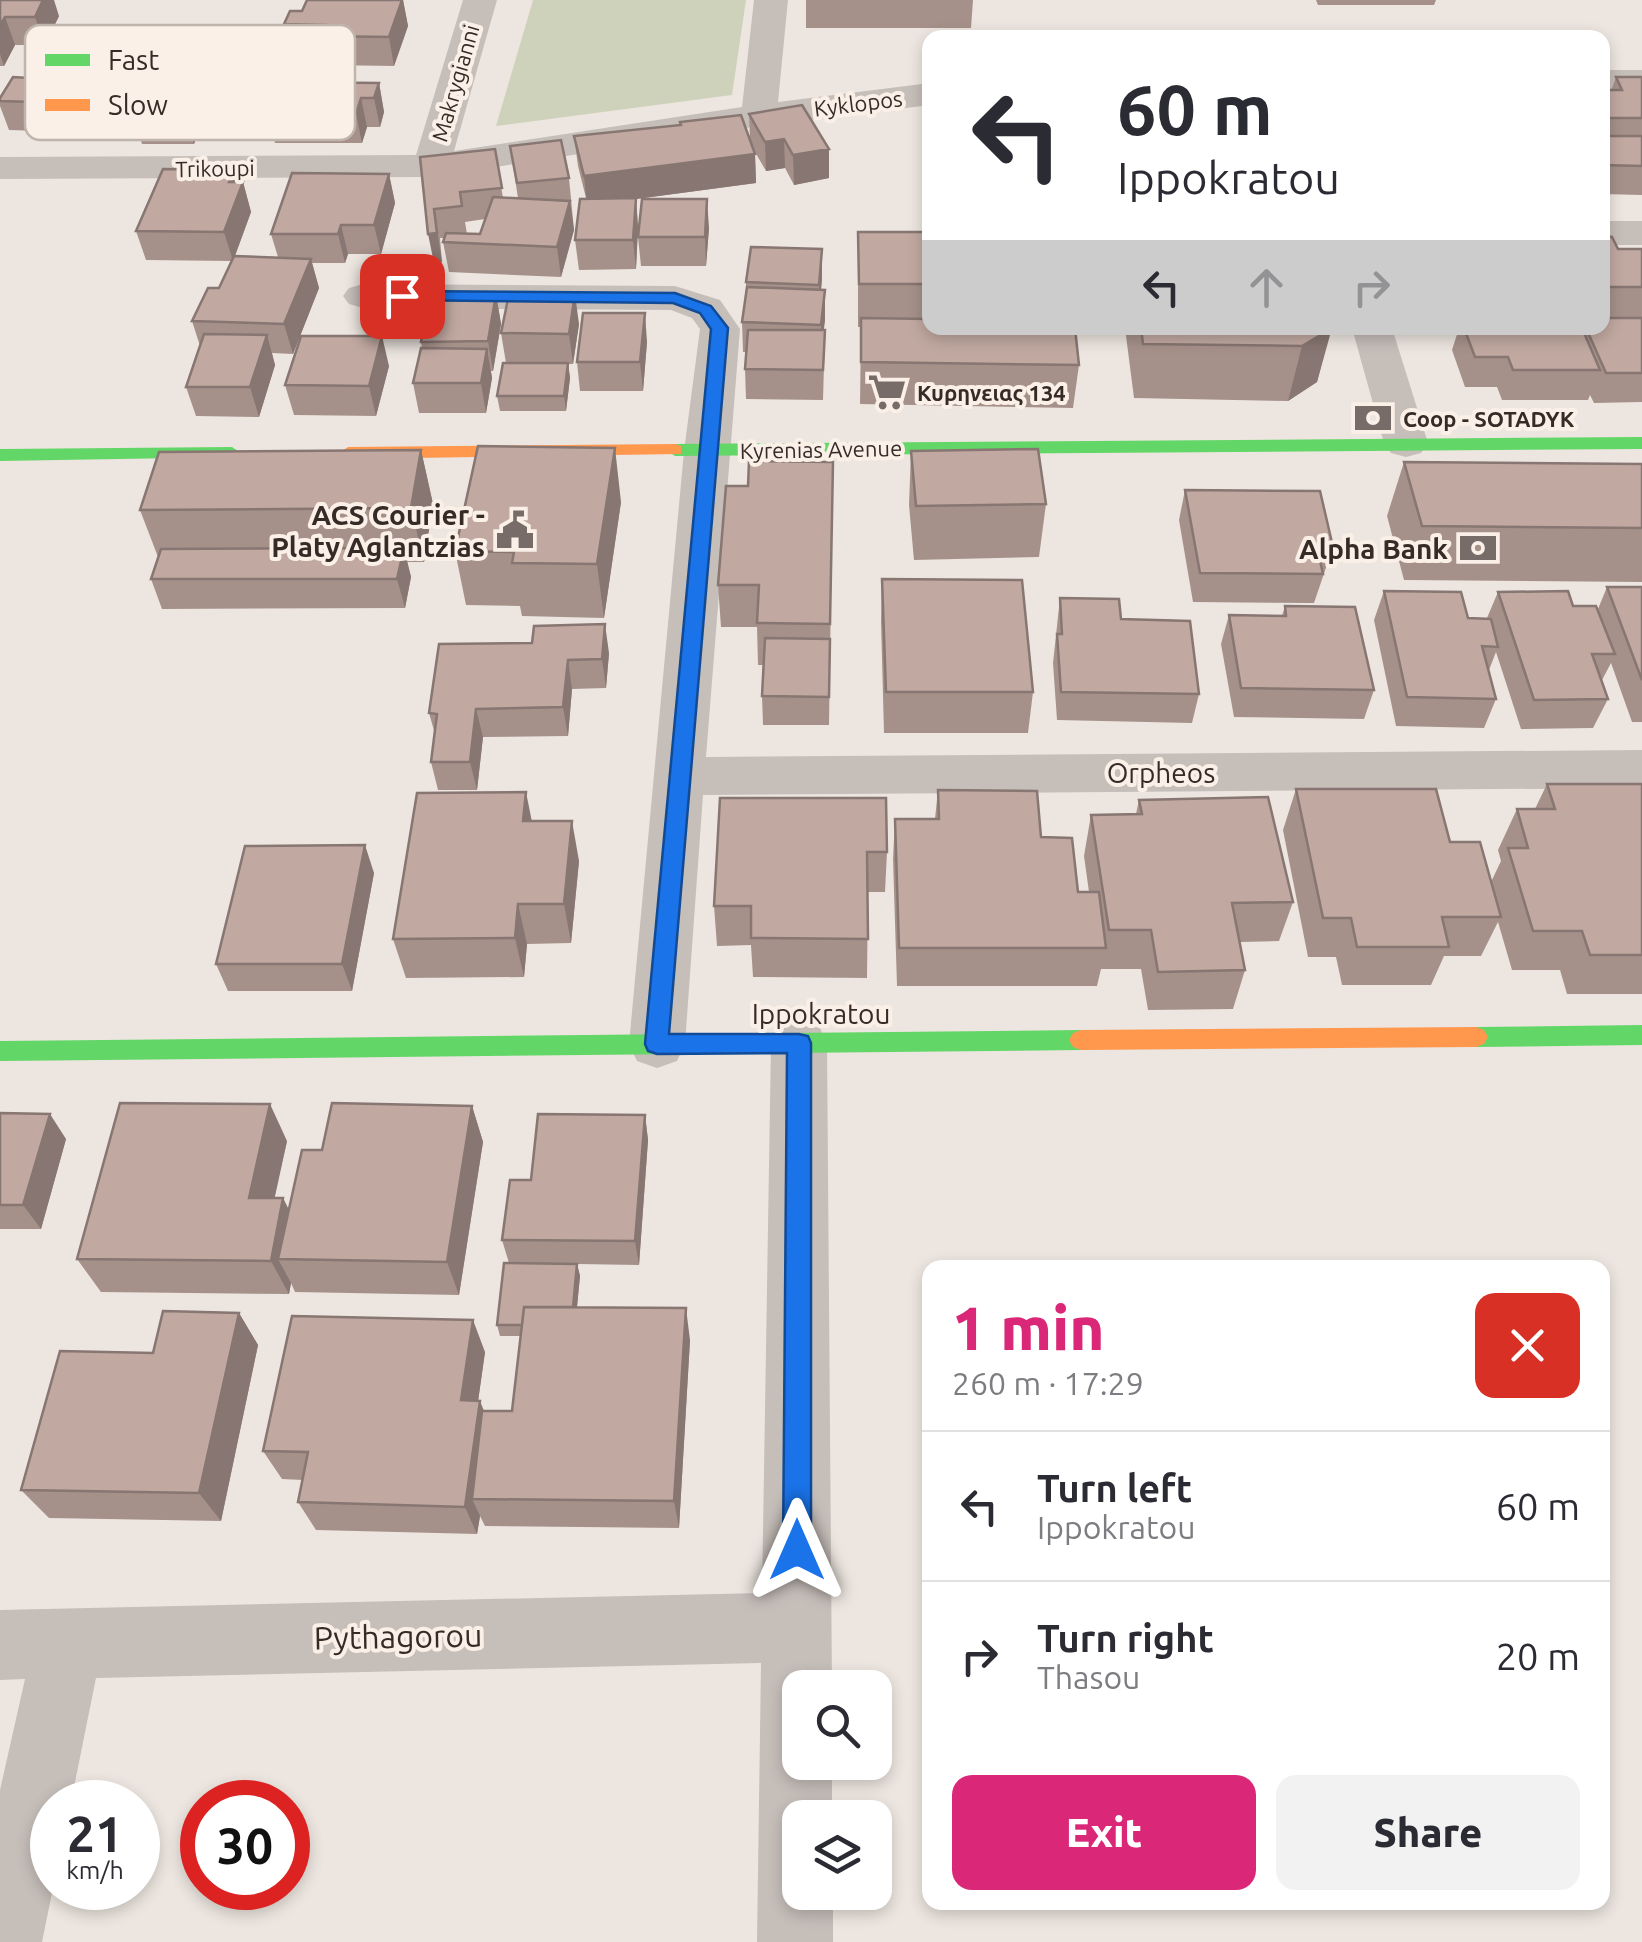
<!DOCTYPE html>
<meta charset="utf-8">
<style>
:root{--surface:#fff;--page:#f2f2f3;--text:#2b2b33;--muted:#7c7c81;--line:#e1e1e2;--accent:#db2777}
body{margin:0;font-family:Ubuntu,sans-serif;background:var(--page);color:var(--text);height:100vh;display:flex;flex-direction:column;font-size:38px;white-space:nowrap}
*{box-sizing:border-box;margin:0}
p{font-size:32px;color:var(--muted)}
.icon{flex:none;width:55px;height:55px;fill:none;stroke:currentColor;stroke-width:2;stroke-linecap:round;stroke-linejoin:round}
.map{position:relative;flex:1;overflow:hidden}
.details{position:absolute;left:922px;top:1260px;width:688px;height:650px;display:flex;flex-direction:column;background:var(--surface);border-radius:20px;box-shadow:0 5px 15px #0003}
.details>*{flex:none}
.banner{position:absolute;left:922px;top:30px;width:688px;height:305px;border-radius:20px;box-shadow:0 5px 15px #0003;background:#fff;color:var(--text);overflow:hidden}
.controls{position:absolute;left:782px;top:1670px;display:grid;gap:20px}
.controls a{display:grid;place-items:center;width:110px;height:110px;border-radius:20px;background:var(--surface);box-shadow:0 5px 15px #0003;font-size:50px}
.speed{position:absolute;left:30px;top:1780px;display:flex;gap:20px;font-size:50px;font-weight:700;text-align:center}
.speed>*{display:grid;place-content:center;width:130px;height:130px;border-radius:50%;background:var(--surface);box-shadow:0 5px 15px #0003;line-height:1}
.speed small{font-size:25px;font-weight:400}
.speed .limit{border:15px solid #d22;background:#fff;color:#111}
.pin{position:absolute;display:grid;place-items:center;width:85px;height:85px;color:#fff;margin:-42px;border-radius:20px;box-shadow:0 5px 15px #0006}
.me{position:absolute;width:110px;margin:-55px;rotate:0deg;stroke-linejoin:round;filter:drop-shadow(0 0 8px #0008)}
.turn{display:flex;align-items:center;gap:35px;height:210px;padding:0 30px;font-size:45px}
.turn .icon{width:130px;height:130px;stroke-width:2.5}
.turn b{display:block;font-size:70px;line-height:85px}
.lanes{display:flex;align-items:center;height:95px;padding:0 30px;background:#0003;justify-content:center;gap:50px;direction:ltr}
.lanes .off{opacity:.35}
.round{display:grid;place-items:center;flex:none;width:105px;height:105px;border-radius:20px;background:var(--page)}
.headline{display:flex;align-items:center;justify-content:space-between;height:170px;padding:0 30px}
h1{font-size:60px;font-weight:800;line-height:75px;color:var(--accent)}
.button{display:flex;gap:20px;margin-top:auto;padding:20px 30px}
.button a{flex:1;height:115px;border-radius:20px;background:var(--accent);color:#fff;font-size:40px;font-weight:800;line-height:115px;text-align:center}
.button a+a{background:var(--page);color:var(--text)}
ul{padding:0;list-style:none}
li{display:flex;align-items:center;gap:30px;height:150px;padding:0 30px;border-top:2px solid var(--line)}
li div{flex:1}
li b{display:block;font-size:38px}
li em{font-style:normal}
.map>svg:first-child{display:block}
.green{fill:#cfd2ba}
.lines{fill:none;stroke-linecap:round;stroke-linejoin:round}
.street{fill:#c6beb9;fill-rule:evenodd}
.fast{fill:#63d668;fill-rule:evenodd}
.slow{fill:#ff974d;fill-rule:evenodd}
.wall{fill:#a6918a;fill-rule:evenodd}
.shaded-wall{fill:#877671}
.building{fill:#c1a9a1;stroke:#877671;stroke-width:2.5}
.route{fill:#1a73e8;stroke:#114b97;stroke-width:2.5}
.labels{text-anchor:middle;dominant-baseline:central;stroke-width:8;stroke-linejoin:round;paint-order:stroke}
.far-street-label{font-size:22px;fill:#372b27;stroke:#faf0e7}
.far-poi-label{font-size:22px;font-weight:bold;fill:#372b27;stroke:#faf0e7;text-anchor:start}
.poi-label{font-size:28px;font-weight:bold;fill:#372b27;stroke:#faf0e7;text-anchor:end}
.street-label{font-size:28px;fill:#372b27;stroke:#faf0e7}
.near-street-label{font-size:32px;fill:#372b27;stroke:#faf0e7}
.key{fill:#faf0e7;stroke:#c0b5ad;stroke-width:2.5}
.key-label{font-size:28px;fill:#372b27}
</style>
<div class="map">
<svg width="1642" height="1942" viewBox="0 0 1642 1942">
<rect width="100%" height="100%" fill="#ede6e0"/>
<path class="green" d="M533,0H746L732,95L496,126Z"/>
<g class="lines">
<path class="street" d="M463,0H497L454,151L742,107L754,0H788L778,102L930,83V105L759,126L431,177L0,179V157L416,155Z
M1602,70H1642V92H1602Z
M1602,221H1642V245H1602Z
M363,284L675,286L720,300L740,329L706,757L1642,750V788L703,795L685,1044L677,1061L657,1068L637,1061L629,1044L684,451L700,329L692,318L671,310L363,308L349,304L343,296L349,288Z
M1352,328H1392L1428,443L1421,453L1406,457L1391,453L1384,443Z
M799,1019L819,1026L827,1043L832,1688H800V1762H832V1818H800V1892H833V1942H757L761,1663L96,1678L71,1802H52L53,1888L42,1942H0V1790L25,1679L0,1680V1610L762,1593L771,1043L779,1026Z"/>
<path class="fast" d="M1642,437V449L675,456L666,450L675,444Z
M232,447L241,453L238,457L0,461V449Z
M1642,1025V1045L1476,1047L1468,1044L1464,1037L1468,1030L1476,1027Z
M1081,1030L1089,1033L1093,1040L1089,1047L1081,1050L0,1061V1041Z"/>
<path class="slow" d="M675,444L681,446V454L348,459L339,453L348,447Z
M1476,1027L1484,1030L1488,1037L1484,1044L1476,1047L1081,1050L1073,1047L1069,1040L1073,1033L1081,1030Z"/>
</g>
<path class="wall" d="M0,0L59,16L45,45H15L4,66H0Z
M307,0H403L408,26L394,66L328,65L326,54L291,53L284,24L302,11Z
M806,0H973L971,28H806Z
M1316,0H1436L1434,5H1318Z
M128,56L137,85L112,133L9,130L0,106V98L29,78Z
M223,73L262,101L250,134H198L194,144H142L133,115Z
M1616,77H1642V195L1602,194V118Z
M379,83L384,112L380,127H367L362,143H275L268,114Z
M802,105L829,178L794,185L785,168L766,171L752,147L755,154L756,183L636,199L638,227L636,269L579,270L575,240L586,198L578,166L574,136L750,140L749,114Z
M510,146L569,178L574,230L561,277L449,272L443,242L445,238H440L442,262L434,263L420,157L495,149L503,198H518ZM485,219L480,234H467L465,222Z
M389,174L395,203L381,254H348L345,263H312L319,288L293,354L272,353L275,365L259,417L196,416L186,387L200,346L192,321L219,288L231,261L146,260L136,231L237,182H243L251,212L235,256L278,257L271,234Z
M709,228L706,266H641L638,237Z
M858,232H930V328H1091H1075L1079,365L1073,408L860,404L861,327H858Z
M1602,236L1618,249H1642V317H1602Z
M822,278L821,290L825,320L823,330H825L823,400L746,399L745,369L746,352H743L742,322L746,293V282Z
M496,294L501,324L493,371H491L492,378L486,413H419L413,383L422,348L421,342Z
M1642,318V402L1594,403L1590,395L1588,400H1502L1497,387H1465L1452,350L1459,328H1602Z
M579,324L573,364H568L570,378L566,411H500L497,396L506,363L501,333Z
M1125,328H1331L1317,382L1288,401L1134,398Z
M647,342L643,391H580L577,362Z
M389,366L376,416L294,415L285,385Z
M421,450L433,504L424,562H407L411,577L405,608L162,609L151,579L158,557L140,510Z
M911,451L1046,504L1039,557L914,560L909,505Z
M833,462L829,725H763L762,696L764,665H758L757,627H721L718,585L748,486Z
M1404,462L1642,464V582L1404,580L1387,516Z
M1185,490L1333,547L1314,603L1193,602L1179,520Z
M621,502L604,618L522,616L520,606L466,605L455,551Z
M882,579L1033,692L1028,733H884L881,621Z
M1607,587H1642V722H1632L1611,663L1601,682L1608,699L1593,728L1521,729L1496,652L1489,670L1496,699L1484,728L1396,726L1374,620L1384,591L1468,618H1487L1498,592L1573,606L1598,609Z
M1060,598L1121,619L1199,694L1192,723L1057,720L1053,663Z
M1285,606L1374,690L1364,719L1234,717L1221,644L1229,615L1282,616Z
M439,644L609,653L606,688L572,689L568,736L483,737L477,790H438L431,762L435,734L429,713Z
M1547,784H1642V994H1567L1560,970H1512L1498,922L1481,956H1444L1431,985H1342L1336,957H1308L1283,830L1296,789L1450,842L1491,882L1501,861L1498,850L1517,809H1535Z
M938,790L1041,837L1078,892H1089L1084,856L1091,815L1136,814L1139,800L1293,902L1279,941L1240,942L1245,970L1233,1009L1148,1010L1141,969H1101L1097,986H897L893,859L895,819H935Z
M886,798L887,852L885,892H868L867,978L753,977L751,945L717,946L714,906Z
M532,821L579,861L571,943L527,944L524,977L406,978L393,939Z
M374,873L352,991H228L216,964Z
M472,1106L483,1142L459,1295L295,1292L291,1283L289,1294L101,1292L77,1259L287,1141L274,1198H283L289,1210L322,1150Z
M0,1113L66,1139L41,1229H0Z
M645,1115L648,1140L639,1265L577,1264L580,1276L577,1307L690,1340L679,1528L485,1526L480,1516L477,1534L316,1530L298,1502L303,1480L282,1479L263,1451L485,1352L478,1401L484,1411H512L521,1336H500L497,1325L509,1263L502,1240L531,1180Z
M239,1313L258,1345L221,1521L49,1518L21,1490L153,1353Z"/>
<path class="shaded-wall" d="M43,0H54L59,16L45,45L35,17Z
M402,0H403L408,26L394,66L389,37Z
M5,17L15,45L4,66L0,54V25Z
M128,56L137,85L112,133L102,104Z
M219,57L226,86L213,72Z
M255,73L262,101L250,134L242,105Z
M379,83L384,112L380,127L374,98Z
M361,98L367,127L362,143L356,114Z
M189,105L198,134L194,144L186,115Z
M784,139L785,168L766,171L765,142Z
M829,149V178L794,185L793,155Z
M755,154L756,183L636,199L638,227L636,269L633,240L587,205L584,176Z
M233,170L240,192L243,182L251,212L233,261L224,232L229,182Z
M389,174L395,203L381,254L374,225Z
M707,199L709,228L706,266L705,237Z
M570,201L574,230L561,277L557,247Z
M434,209L442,262L434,263L428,234Z
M341,225L348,254L345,263L338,234Z
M822,249V278L819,314V285Z
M311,259L319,288L293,354L284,324Z
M825,290V320L821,355V325Z
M496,294L501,324L493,371L488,341Z
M575,294L579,324L573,364L569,334Z
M645,313L647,342L643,391L640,362Z
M1332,328L1317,382L1288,401L1302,346Z
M267,335L275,365L259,417L250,387Z
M382,336L389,366L376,416L369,386Z
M487,349L492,378L486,413L481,383Z
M568,363L570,378L566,411L564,396Z
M615,448L621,502L604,618L597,564Z
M421,450L433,504L424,562L411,508Z
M404,548L411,577L405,608L397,579Z
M605,624L609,653L606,688L602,659Z
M568,660L572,689L568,736L563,707Z
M476,709L483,737L477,790L470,762Z
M526,792L534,832L523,821Z
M572,821L579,861L571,943L564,904Z
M365,845L374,873L352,991L342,964Z
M518,904L527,944L524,977L515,938Z
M270,1104L287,1141L267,1233L249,1198Z
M472,1106L483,1142L459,1295L447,1262Z
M50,1114L66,1139L41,1229L23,1205Z
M645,1115L648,1140L639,1265L635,1241Z
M283,1198L300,1233L278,1259L291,1283L289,1294L271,1261Z
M577,1264L580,1276L574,1337L571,1326Z
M686,1308L690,1340L679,1528L674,1501Z
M239,1313L258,1345L221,1521L199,1493Z
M473,1320L485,1352L474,1430L461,1400Z
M480,1401L492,1431L472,1499L480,1516L477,1534L465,1507Z"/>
<path class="building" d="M0,0H43L35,17H5L0,25Z
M307,0H402L389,37L322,36L326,25L284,24L290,11H302Z
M44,53L128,56L102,104L0,101V98L13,77L29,78Z
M1616,77H1642V118H1602V90H1622Z
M279,82L379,83L374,98H361L356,114H268Z
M802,105L829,149L793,155L784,139L765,142L749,114Z
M741,115L755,154L584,176L574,136L681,125L680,122Z
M1602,136H1642V166L1602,165Z
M561,140L569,178L517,183L510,146Z
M495,149L502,188L460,192L462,206L434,209L437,233L428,234L420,157Z
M163,169L233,170L229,182H243L224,232L136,231Z
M292,173L389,174L374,225H341L338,234H271Z
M493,197L570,201L557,247L443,242L446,233L480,234Z
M636,198L633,240H575L580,199Z
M642,199H707L705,237H638Z
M858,232H930V284H859Z
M1602,236L1612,237L1618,249H1642V287H1602Z
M751,247L822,249L819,285L746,282Z
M234,256L311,259L284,324L192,321L208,288H219Z
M747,287L825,290L821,325L742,322Z
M430,294H496L488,341L421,342Z
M509,294H575L569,334L501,333Z
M583,313H645L640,362H577Z
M861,318L930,319V328H1075L1079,365L861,362Z
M1602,318H1642V373H1606L1586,328H1602Z
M1141,328H1332L1302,346L1143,344Z
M1464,328H1582L1600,370H1513L1508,357H1475Z
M748,330H825L823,370L745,369Z
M204,334L267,335L250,387H186Z
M301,336H382L369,386L285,385Z
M421,348L487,349L481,383H413Z
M503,363H568L564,396H497Z
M478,446L615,448L597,564L512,563L514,552L455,551Z
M1038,449L1046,504L916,506L911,451Z
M421,450L411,508L140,510L159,452Z
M749,461L833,462L830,624L757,623L759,585H718L726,486H748Z
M1404,462L1642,464V528L1422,526Z
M1185,490L1320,491L1333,547L1317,548L1323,574L1200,573Z
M404,548L397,579H151L161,549Z
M882,579L1022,580L1033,692H886Z
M1607,587H1642V680Z
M1384,591L1461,592L1468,618L1491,619L1498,647L1482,646L1496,699L1407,697Z
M1568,591L1573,606H1596L1615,654H1592L1608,699L1534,700L1498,592Z
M1060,598L1119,599L1121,619L1190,621L1199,694L1061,692L1057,634H1062Z
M1285,606L1355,607L1374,690L1241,688L1229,615L1286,616Z
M605,624L602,659L568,660L563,707L476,709L470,762H431L437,714L429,713L439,644L532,643L534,626Z
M765,638L830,639L829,697L762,696Z
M1547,784H1642V955H1590L1582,931H1533L1508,848H1528L1517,809H1555Z
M1296,789H1436L1450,842H1480L1501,917H1442L1449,947H1357L1351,918H1323Z
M938,790L1037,791L1041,837L1072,838L1078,892H1099L1106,948H899L895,819H939Z
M526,792L523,821H572L564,904H518L515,938L393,939L417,793Z
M1268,797L1293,902L1232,903L1245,970L1158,972L1151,930H1109L1091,815L1142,814L1139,800Z
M720,798H886L887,852H867L868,939L751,938V906H714Z
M365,845L342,964H216L245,846Z
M120,1103L270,1104L249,1198H283L271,1261L77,1259Z
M332,1103L472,1106L447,1262L278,1259L302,1150H322Z
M0,1113L50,1114L23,1205H0Z
M538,1114L645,1115L635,1241L502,1240L510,1180H531Z
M504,1263L577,1264L573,1307H524L522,1325H497Z
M524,1307L686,1308L674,1501L472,1499L482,1411H512Z
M163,1311L239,1313L199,1493L21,1490L60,1351L153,1353Z
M292,1316L473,1320L461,1400L480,1401L465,1507L298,1502L308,1452L263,1451Z"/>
<path class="route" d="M402,291L675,293L711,306L728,328L669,1034H799L808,1036L811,1043V1550L807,1560L797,1564L787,1560L783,1550L787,1053L657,1054L648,1051L645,1044L711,329L700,313L673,303L396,300L393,296Z"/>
<defs>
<g id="supermarket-bare" transform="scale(3)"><path d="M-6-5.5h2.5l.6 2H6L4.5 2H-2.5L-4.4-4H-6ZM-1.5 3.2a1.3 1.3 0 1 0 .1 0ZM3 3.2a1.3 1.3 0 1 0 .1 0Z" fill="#776c68" stroke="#faf0e7" stroke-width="2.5" paint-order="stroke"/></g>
<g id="bank-bare" transform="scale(3)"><path d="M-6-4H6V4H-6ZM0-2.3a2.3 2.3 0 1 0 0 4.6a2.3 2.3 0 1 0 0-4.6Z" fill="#776c68" stroke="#faf0e7" stroke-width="2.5" paint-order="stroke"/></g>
<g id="civic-bare" transform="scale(3)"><path d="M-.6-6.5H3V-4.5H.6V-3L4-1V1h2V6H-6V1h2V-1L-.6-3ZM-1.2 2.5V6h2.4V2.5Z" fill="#776c68" stroke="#faf0e7" stroke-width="2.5" paint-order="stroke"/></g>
</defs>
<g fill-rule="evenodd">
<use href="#supermarket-bare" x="887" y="392"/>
<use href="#bank-bare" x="1373" y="418"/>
<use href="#civic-bare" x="515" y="530"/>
<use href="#bank-bare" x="1478" y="548"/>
</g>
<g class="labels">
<g class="far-street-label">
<text transform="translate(455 83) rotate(-74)">Makrygianni</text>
<text transform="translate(858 103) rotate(-7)">Kyklopos</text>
<text transform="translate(215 168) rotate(-1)">Trikoupi</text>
<text transform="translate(821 449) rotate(-1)">Kyrenias Avenue</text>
</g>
<g class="far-poi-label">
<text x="917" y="392">Κυρηνειας 134</text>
<text x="1403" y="418">Coop - SOTADYK</text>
</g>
<g class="poi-label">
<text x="485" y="514">ACS Courier -<tspan x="485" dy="32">Platy Aglantzias</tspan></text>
<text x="1448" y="548">Alpha Bank</text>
</g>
<g class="street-label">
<text x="1161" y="772">Orpheos</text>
<text x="821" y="1013">Ippokratou</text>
</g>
<g class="near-street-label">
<text transform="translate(398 1636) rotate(-1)">Pythagorou</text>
</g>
</g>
<rect x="25" y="25" width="330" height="115" rx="15" class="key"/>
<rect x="45" y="54" width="45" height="12" fill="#63d668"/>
<rect x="45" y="99" width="45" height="12" fill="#ff974d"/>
<g class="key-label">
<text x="108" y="70">Fast</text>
<text x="108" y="115">Slow</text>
</g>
</svg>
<div class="controls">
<a><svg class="icon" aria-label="search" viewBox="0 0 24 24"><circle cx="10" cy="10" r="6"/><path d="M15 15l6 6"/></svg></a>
<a><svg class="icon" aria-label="layers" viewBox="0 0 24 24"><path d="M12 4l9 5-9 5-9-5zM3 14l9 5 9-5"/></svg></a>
</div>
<div class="speed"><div>21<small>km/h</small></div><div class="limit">30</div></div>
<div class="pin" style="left:402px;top:296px;background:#d93025"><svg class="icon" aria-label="arrive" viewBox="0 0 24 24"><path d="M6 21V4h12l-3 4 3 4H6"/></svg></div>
<svg class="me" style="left:797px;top:1550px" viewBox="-20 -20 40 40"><path d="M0-17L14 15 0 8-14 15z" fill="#1a73e8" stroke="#fff" stroke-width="4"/></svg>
<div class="banner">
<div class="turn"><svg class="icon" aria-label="left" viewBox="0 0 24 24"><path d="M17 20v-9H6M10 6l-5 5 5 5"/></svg><div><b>60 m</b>Ippokratou</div></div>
<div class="lanes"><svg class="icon" aria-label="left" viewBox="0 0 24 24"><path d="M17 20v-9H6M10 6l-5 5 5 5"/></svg><svg class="icon off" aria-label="ahead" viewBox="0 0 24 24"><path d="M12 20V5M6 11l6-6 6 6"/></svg><svg class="icon off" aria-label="right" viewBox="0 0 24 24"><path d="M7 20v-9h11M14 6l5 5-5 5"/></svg></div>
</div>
<section class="details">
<div class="headline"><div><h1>1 min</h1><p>260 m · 17:29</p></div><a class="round" style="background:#d93025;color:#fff"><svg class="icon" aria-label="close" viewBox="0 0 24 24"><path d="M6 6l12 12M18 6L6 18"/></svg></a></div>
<ul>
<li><svg class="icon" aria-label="left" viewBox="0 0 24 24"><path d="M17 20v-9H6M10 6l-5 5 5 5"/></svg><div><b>Turn left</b><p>Ippokratou</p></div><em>60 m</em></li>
<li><svg class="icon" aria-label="right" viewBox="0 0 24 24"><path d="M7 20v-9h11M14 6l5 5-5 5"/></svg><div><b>Turn right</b><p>Thasou</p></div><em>20 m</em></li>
</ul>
<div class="button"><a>Exit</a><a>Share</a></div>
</section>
</div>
